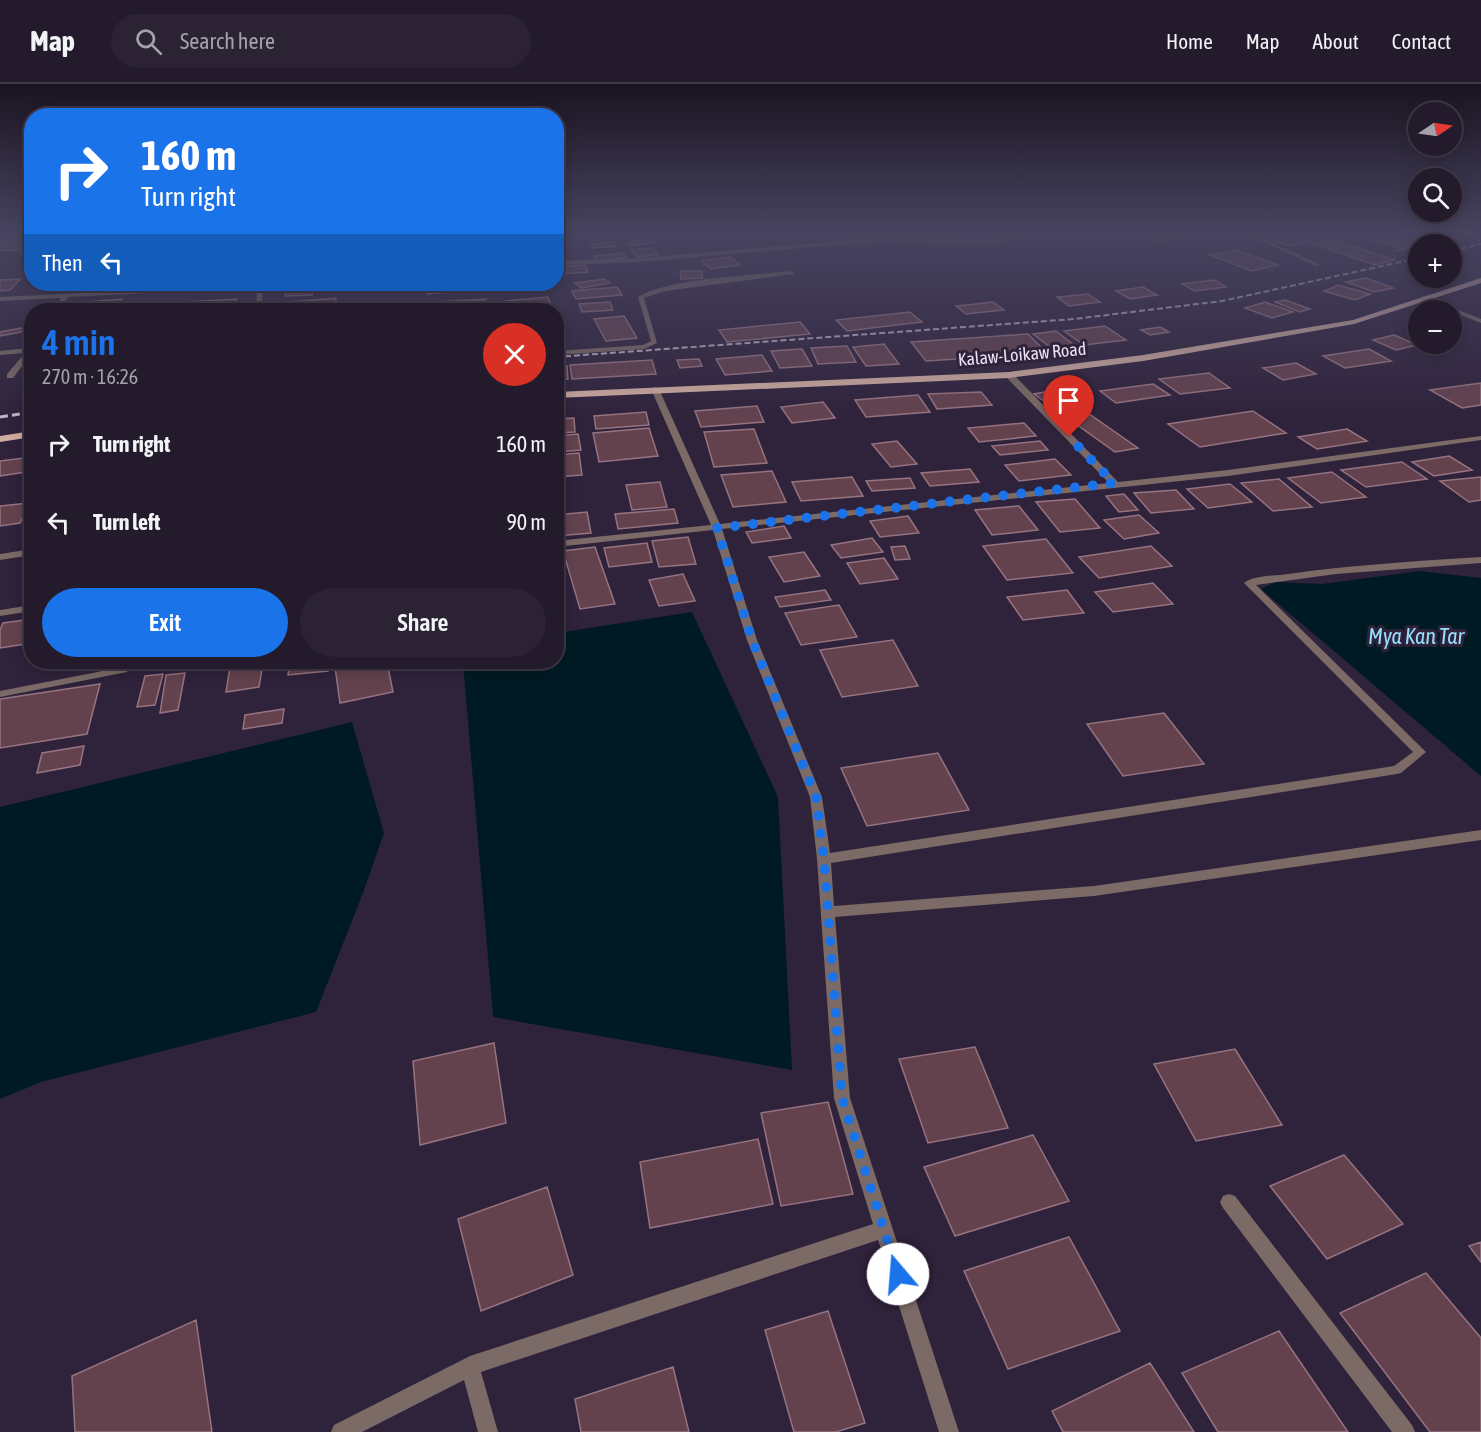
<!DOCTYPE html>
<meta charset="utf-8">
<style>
:root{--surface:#231a2c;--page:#2b2334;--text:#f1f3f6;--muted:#a3a1a9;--line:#403848;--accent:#1a73e8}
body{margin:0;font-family:"Asap Condensed",sans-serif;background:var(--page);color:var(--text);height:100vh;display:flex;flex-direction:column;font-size:22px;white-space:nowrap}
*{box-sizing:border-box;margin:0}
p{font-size:20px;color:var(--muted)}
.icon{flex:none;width:33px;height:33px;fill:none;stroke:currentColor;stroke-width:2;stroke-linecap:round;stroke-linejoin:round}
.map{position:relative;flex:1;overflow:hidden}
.panel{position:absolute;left:24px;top:219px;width:540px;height:366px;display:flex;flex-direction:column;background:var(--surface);border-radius:24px;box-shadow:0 3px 15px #0003,0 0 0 2px var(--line)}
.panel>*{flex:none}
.top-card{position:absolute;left:24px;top:24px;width:540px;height:183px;border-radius:24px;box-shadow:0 3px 15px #0003,0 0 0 2px var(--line);background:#1a73e8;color:#fff;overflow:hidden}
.needle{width:39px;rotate:77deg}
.controls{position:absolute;left:1408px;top:18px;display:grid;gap:12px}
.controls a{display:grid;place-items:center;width:54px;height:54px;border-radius:50%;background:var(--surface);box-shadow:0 3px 15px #0003,0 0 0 2px var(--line);font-size:30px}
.pin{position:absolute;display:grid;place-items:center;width:51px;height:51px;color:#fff;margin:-62px -26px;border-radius:50% 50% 50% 0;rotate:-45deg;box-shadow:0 0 6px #0007}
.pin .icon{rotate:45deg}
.me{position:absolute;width:66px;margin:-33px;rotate:342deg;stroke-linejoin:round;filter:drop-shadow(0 0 4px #0008)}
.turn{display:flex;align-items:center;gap:21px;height:126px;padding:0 18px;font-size:27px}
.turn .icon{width:78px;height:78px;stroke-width:2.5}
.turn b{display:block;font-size:42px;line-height:51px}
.then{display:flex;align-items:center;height:57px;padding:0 18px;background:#0003;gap:12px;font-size:22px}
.round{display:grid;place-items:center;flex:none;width:63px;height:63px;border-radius:32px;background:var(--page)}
.summary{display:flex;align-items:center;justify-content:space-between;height:102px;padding:0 18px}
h1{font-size:36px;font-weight:600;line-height:45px;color:var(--accent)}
.action{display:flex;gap:12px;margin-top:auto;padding:12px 18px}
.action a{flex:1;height:69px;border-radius:36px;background:var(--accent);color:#fff;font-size:24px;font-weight:600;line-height:69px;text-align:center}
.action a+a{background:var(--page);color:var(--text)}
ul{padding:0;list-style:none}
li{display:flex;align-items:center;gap:18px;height:78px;padding:0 18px}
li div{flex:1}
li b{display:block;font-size:22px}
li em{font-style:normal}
header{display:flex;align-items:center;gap:36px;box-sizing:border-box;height:84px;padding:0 30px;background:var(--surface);border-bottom:2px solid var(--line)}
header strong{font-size:28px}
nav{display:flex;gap:33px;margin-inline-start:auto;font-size:21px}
.search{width:420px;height:54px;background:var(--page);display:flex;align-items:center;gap:15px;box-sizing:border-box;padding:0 21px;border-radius:33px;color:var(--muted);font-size:22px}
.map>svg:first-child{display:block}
.water{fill:#001a24}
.building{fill:#63424e;stroke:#967380;stroke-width:1.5}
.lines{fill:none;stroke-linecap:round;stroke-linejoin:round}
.street{fill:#7b6a65;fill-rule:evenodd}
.primary{fill:#cfaca0;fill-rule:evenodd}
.rail-far1{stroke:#bfb6c9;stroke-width:2;stroke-dasharray:6 3;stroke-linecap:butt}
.rail{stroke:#bfb6c9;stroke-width:3;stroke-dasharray:8 4;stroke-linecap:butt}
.route{stroke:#1a73e8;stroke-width:10;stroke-dasharray:0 18}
.labels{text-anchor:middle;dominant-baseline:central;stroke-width:6;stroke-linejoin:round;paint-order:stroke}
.far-street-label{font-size:18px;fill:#eae2f3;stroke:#2f223b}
.water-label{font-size:22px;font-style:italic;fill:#98e1fd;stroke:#2f223b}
</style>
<header>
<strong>Map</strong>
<div class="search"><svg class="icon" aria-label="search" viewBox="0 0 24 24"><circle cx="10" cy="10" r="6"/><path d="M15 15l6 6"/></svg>Search here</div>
<nav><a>Home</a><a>Map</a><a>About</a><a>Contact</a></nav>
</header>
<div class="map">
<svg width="1481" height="1348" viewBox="0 0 1481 1348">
<rect width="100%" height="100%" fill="#2f223b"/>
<path class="water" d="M1420,487L1481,494V692L1261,505L1276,498L1322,500Z
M692,528L778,713L792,986L493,933L463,578H556L557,549Z
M352,638L384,749L363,809L316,928L41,998L0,1015V723Z"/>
<path class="building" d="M657,147L660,151L629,154L624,148Z
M1263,147H1300L1323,154L1289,162L1251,149Z
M1362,147H1385L1392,149L1374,154L1356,148Z
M1400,149L1424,156L1396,163L1373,156Z
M588,150H607L608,155L588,156Z
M17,151L32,152V166H0V160Z
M651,155L655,159L629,162L626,158Z
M1333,156L1395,176L1375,181L1314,160Z
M612,158L615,162L593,164L590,160Z
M652,164L658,171L637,173L631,166Z
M1236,166L1278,181L1252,187L1210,171Z
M624,169L627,174L597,177L594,172Z
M730,173L740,181L711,185L701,177Z
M585,181L588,188L560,190L558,183Z
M680,187H702V194L681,195Z
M1366,194L1393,204L1374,208L1346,198Z
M20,195L10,206L0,207V196Z
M604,195L610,199L581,204L575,199Z
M1214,196L1226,203L1195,207L1182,200Z
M458,201L460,207L427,210L425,204Z
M1338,201L1370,210L1355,216L1324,207Z
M617,203L622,211L576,215L572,207Z
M1143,203L1157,211L1130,215L1116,207Z
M314,204L312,211L285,212L287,206Z
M1088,210L1100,218L1069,222L1057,213Z
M548,213L551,221L508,224L506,217Z
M336,214L335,225L275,226L277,219Z
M122,215L119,226H71L75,219Z
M237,215L233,226H164L168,219Z
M1285,216L1310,225L1300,228L1275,218Z
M610,218L613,226L582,228L579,220Z
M993,218L1004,226L966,230L956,222Z
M1265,218L1293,228L1272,234L1245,224Z
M910,228L922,238L847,247L836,236Z
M624,232L637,254L606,257L594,235Z
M800,238L810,250L727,258L719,246Z
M32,242V246L0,252V248Z
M1105,242L1126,256L1084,261L1064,247Z
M1160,243L1169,248L1150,251L1141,246Z
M1056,247L1079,265L1055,267L1033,250Z
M1028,250L1047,269L926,277L911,258Z
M1394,251L1417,261L1396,266L1373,256Z
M884,260L899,280L866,282L853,263Z
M847,262L856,278L818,280L811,264Z
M802,265L812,282L780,284L771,267Z
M1369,265L1391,277L1345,284L1323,272Z
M762,271L772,287L725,291L716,275Z
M699,275L702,282L680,284L677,276Z
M652,276L656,290L572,295L570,281Z
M1296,279L1316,290L1283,296L1263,284Z
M567,282L568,295L556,296V283Z
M1209,289L1230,304L1180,310L1159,295Z
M1481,299V321L1462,324L1430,306Z
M1153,300L1170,311L1116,319L1100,307Z
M1055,306L1138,364L1115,368L1034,310Z
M981,308L992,321L937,325L928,310Z
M918,311L930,328L866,333L855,316Z
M823,318L835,334L792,339L781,323Z
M757,322L764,338L701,343L695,327Z
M1253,327L1286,349L1200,363L1168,340Z
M646,328L649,341L596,345L594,332Z
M574,334L575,348L556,349V335Z
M1024,339L1036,352L979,358L968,344Z
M649,344L658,372L599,378L593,349Z
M754,345L767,379L714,383L704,348Z
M1347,345L1367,357L1317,365L1298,353Z
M578,350L581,366L558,368L556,352Z
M897,357L917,380L891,383L872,360Z
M1040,357L1048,366L1000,371L992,362Z
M579,369L582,391L556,393V371Z
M1449,372L1472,386L1434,392L1412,378Z
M32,373V387L0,392V377Z
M1055,375L1071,391L1019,397L1005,381Z
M1402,378L1427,395L1366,403L1341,386Z
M970,385L979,398L930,402L921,389Z
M772,387L786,418L733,423L721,391Z
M1332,388L1366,413L1321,419L1288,394Z
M852,393L863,412L801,417L792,398Z
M1481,393V416L1469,418L1440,397Z
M910,394L915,404L872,407L866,397Z
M1279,395L1312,423L1273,427L1241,399Z
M660,398L667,423L632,426L626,401Z
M1230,400L1252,418L1208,424L1187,405Z
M1176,406L1194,425L1151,429L1134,409Z
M1124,410L1138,426L1119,428L1106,412Z
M1075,415L1100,444L1060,448L1036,418Z
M30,419L20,439L0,442V422Z
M1019,422L1038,446L992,451L975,426Z
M674,425L678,439L618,445L615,430Z
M587,428L591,449L556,452V431Z
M1139,431L1159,449L1124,455L1104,436Z
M908,432L919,449L880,453L870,437Z
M784,442L791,454L752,459L746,448Z
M688,453L696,480L659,483L652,457Z
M872,454L883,468L841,474L831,461Z
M1046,455L1073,489L1007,496L983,462Z
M647,459L652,478L609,483L604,464Z
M905,462L910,475L895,476L891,463Z
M1151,462L1172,482L1099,494L1079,473Z
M595,463L615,520L580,525L563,467Z
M804,468L820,492L784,498L769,473Z
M884,474L898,495L860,500L847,479Z
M683,490L695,517L659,522L649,496Z
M1153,499L1173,520L1113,528L1095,508Z
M825,506L831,516L780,523L775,513Z
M1067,506L1084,529L1023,536L1007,513Z
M839,521L857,553L801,561L785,529Z
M32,535V559L0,564V546L3,539Z
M893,556L918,602L842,613L820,566Z
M290,578H329L328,587L288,591Z
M365,578H387L393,608L340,619L335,583Z
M263,579L259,603L226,608L230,583Z
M185,589L178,626L160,629L166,591Z
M163,590L155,621L137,623L145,592Z
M100,600L87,650L0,664V615Z
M284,625L282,639L243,645L245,631Z
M1164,629L1204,680L1123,692L1087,640Z
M84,662L80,681L37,689L42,669Z
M938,669L969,726L867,742L841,684Z
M494,959L506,1039L420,1061L413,977Z
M975,963L1008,1044L928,1059L899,975Z
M1235,965L1282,1041L1196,1057L1154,980Z
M828,1018L853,1110L781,1122L761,1029Z
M1033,1051L1069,1117L955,1152L924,1083Z
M758,1055L773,1120L650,1144L640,1078Z
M1344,1071L1403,1140L1327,1175L1270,1102Z
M547,1103L573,1191L481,1227L458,1135Z
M1069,1153L1120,1247L1008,1285L964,1187Z
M1481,1158V1178L1469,1162Z
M1426,1189L1481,1254V1348H1430L1340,1229Z
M828,1227L865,1339L836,1348H794L765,1246Z
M196,1236L212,1348H75L72,1292Z
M1279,1247L1348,1348H1218L1182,1289Z
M1150,1279L1194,1348H1063L1052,1327Z
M673,1283L689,1348H581L575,1315Z"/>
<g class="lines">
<path class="street" d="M1055,147H1069L989,160L885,157L639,178L556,181V177L639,174L885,153L989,156Z
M1125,147C1137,147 1147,154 1159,155C1171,156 1185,147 1198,147L1160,159Z
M1239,147H1246L1321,181L1316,182Z
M1481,147V150L1419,160V163L1397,168L1394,166L1421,158Z
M792,187L794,190L665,207L644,214L657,259L644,265L556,271V267L643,261L651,257L638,213C669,194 753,191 792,187Z
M264,200H293L290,202L263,203L262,226H256L257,204L68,213L59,226H53L61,214L0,217V213Z
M1423,212L1481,235V239L1421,215L1420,214Z
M487,214L488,215L485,217L348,226H324L327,224Z
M32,262V269L13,294H7V290L25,269L0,271V267L28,264Z
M1006,289H1012L1118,398L1228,386L1481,352V356L1228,392L722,445L757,556L822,713L830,769L1394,682L1413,668L1244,499C1254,491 1276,492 1288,490C1352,481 1417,477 1481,473V479L1336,490L1256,501L1426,668L1401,689L1397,690L831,779L834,822L1094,802L1481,746V756L1094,812L835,833L850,1014L959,1348H939L878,1156L481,1288L498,1348H478L464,1296L362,1348H331L334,1341L470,1272L873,1140L834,1014L817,775L810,713L747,556L713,446L556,463V457L711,441L651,305L655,303L659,305L720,440L1109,399L1006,293Z
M32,465V471L0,476V470Z
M32,521V527L0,532V526Z
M123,583L127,584L128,586L127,588L0,613V607Z
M1229,1110L1235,1112L1412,1341L1415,1348H1392L1223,1124L1220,1118L1223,1112Z"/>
<path class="primary" d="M1481,194V199L1354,240L1143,277L1009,294L556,314V308L1009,288L1143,271L1353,236Z
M32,347V353L0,358V352Z"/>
<path class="rail-far1" d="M1452,167L1481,160
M556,273L1074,235L1222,217L1419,174"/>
<path class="rail" d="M0,333L32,328"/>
</g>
<linearGradient id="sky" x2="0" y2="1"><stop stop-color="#1a1320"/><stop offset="0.44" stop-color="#474460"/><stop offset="1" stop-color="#474460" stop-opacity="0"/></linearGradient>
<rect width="1481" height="336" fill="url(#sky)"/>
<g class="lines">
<path class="route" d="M898,1190L842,1014L824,775L816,713L752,556L717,444L1114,399L1069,353"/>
</g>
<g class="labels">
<g class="far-street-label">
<text transform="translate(1022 270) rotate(-5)">Kalaw-Loikaw Road</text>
</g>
<g class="water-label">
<text x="1416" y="552">Mya Kan Tar</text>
</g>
</g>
</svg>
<div class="controls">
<a><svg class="needle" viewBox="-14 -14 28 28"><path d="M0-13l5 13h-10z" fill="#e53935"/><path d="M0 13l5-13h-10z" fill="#a3a1a9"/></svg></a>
<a><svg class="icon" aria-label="search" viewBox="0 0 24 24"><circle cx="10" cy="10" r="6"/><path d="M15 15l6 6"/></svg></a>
<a>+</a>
<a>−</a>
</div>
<div class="pin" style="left:1069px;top:353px;background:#d93025"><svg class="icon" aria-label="arrive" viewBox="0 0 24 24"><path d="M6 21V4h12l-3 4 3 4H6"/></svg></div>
<svg class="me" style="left:898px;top:1190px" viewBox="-20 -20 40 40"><circle r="19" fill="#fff"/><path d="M0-13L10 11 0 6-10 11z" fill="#1a73e8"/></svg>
<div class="top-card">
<div class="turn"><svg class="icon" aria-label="right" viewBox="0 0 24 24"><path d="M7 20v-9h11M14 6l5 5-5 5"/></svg><div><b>160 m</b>Turn right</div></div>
<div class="then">Then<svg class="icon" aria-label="left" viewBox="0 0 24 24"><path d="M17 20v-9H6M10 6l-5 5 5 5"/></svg></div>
</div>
<section class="panel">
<div class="summary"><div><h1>4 min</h1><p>270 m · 16:26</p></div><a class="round" style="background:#d93025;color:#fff"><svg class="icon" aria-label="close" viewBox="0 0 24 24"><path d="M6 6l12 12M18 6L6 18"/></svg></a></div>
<ul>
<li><svg class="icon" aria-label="right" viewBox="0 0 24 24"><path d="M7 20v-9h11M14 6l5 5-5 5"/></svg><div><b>Turn right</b></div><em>160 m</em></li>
<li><svg class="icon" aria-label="left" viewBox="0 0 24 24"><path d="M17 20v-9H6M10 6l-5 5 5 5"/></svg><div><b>Turn left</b></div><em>90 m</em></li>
</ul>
<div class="action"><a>Exit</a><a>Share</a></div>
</section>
</div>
